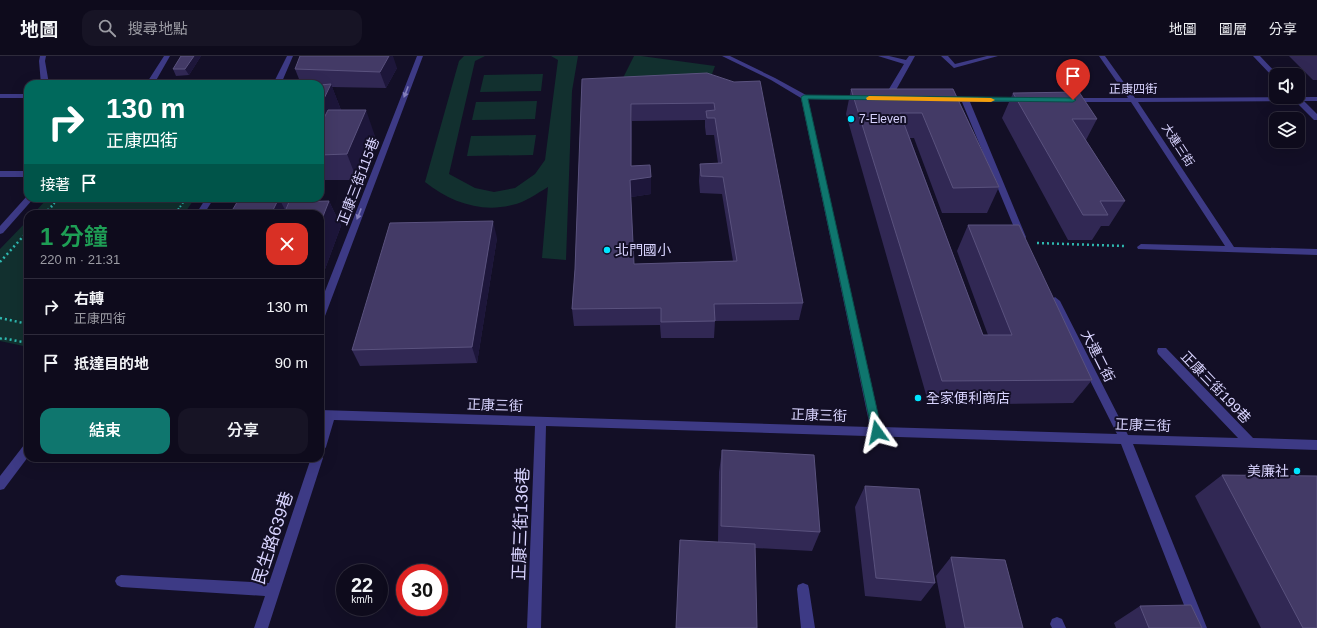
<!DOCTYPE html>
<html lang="zh-TW">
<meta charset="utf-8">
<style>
:root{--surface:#0e0b1c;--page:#171425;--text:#f1f3f6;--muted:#9b9ba3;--line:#2e2b3b;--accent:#0f766e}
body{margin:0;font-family:Helvetica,"Noto Sans TC",sans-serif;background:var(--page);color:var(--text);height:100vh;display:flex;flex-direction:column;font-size:15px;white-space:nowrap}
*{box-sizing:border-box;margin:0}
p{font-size:13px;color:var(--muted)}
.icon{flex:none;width:22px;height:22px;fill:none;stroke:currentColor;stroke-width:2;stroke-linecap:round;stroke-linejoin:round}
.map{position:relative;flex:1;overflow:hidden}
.side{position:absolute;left:24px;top:154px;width:300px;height:252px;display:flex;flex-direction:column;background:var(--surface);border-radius:12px;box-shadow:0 4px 16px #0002,0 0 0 1px var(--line)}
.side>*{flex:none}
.banner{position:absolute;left:24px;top:24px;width:300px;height:122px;border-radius:12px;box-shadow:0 4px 16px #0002,0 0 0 1px var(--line);background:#00695c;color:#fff;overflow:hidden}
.tools{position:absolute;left:1269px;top:12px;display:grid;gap:8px}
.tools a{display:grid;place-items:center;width:36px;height:36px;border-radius:8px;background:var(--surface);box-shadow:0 4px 16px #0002,0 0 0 1px var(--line);font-size:20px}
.speed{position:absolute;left:336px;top:508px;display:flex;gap:8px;font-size:20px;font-weight:700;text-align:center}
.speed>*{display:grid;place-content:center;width:52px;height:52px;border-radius:50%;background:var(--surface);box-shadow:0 4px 16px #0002,0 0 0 1px var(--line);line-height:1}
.speed small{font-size:10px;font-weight:400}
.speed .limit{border:6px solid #d22;background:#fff;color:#111}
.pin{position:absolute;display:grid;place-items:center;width:34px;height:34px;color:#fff;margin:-41px -17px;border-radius:50% 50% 50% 0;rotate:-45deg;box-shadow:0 0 4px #0007}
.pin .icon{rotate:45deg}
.me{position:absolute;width:44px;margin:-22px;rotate:348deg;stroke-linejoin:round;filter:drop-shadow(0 0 3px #0008)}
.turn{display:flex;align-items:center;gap:14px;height:84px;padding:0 16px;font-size:18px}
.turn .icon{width:52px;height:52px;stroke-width:2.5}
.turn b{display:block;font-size:28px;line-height:34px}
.then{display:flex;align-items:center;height:38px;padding:0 16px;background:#0003;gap:8px;font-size:15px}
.round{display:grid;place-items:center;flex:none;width:42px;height:42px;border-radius:12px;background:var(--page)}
.headline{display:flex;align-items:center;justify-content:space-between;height:68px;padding:0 16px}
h1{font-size:24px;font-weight:600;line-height:30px;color:#1e9e55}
.action{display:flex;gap:8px;margin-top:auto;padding:8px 16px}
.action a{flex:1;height:46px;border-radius:12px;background:var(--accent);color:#fff;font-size:16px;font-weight:600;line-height:46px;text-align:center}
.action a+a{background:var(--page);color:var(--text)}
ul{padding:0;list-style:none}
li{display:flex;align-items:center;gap:12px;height:56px;padding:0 16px;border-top:1px solid var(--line)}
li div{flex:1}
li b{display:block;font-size:15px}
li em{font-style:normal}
header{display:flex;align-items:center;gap:24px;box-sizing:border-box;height:56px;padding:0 20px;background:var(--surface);border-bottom:1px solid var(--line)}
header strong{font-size:19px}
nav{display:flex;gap:22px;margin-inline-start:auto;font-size:14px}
.search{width:280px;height:36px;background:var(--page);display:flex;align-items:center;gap:10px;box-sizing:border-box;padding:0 14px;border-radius:12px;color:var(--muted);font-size:15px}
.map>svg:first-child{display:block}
.green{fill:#12302f}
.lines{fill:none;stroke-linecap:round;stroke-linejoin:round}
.path-far1{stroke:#2fb8b0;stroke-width:2;stroke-dasharray:1.5 2.5;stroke-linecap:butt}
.path{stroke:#2fb8b0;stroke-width:2.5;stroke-dasharray:2 3;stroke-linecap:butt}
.minor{fill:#3d3a85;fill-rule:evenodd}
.wall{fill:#312854;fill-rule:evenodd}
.shaded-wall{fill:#1d163a}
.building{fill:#433a66;stroke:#5a527e;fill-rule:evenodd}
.oneway{fill:#837fbc}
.route{fill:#0f766e;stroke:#0a4d48}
.slow{fill:#f59e0b}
.poi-dot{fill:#00e5ff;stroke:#130f26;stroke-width:1.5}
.labels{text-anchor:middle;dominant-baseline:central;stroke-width:4;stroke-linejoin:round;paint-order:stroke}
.far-street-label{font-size:12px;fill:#d9d4ff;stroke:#130f26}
.far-poi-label{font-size:12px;fill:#d9d4ff;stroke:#130f26;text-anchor:start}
.street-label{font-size:14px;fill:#d9d4ff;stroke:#130f26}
.poi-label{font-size:14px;fill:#d9d4ff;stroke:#130f26;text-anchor:start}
.near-street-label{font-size:17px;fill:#d9d4ff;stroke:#130f26}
</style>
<header>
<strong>地圖</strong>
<div class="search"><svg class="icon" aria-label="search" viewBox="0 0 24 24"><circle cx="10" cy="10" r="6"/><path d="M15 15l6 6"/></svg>搜尋地點</div>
<nav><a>地圖</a><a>圖層</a><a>分享</a></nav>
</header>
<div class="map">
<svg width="1317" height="572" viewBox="0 0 1317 572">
<rect width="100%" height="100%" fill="#130f26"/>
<path class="green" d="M464,0H485L475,5L449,118L475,132L494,136L515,132L535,118L545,104L558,4L551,0H578L572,35L566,204L542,202L548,131C536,138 526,146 512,149C481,157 450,146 425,126L459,5Z
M634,0H641L715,10L706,34L623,22Z
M543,18L541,35L480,36L484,19Z
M537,45L535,63L472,64L476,46Z
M536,79L533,99L467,100L471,80Z
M48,142H195L184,158H33Z
M28,164V291L0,285V193Z"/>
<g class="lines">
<path class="path-far1" d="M51,151L59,142
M180,151L186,142"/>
<path class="path" d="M44,158L52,150
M175,158L181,150
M1037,187L1124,190
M0,206L28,175
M0,262L28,268
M0,283L2,282L28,287"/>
<path class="minor" d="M40,0H46L45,5L49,28H41L39,5Z
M164,0H170L154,28H146Z
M287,0H293L281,28H273Z
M417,0H423L325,260L323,263L320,264V248Z
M722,0H730L775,22L806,39L862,40L866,42L862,44L808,43L881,371L1117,378L1050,245L1055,241L1060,245L1128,379L1238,382L1158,298L1157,295L1158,292H1166L1253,382L1317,384V394L1133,388L1207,572H1193L1121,388L546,370L541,572H527L535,370L334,364L326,391L324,394L320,396V374L323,364H320V354L870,371L801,42L771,24Z
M878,0H889L906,4L909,0H915L891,43L887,45L883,43L904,8Z
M941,0H948L955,8L987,0H998L954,12Z
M1099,0H1105L1135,42L1317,41V45H1304L1317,58V64H1314L1295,45L1138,46L1234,191L1317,193V199L1138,193L1137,191L1141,188L1225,190L1131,46H1072L1068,44L1072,42H1128Z
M1253,0H1260L1278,19H1276V23L1274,22Z
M0,38H28V42H0Z
M957,42H1022L1026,44L1022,46H970L1026,181L1025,183H1019L1018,181L962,46H957Z
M0,115H28V121H0Z
M27,140L28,142H34L3,177L0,178V170Z
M206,142H214L204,158H196Z
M28,387V401L4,433L0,434V420L24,389Z
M320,398L323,402L268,572H254L265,540L121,531L117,529L115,525L117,521L121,519L269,527L311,402H320Z
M803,527L808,529L809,533L815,572H801L797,533L798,529Z
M1057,561L1062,563L1066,572H1052L1050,568L1052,563Z"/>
</g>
<path class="wall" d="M181,0H201L189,19L176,20L173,13Z
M1289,0H1317V24H1313Z
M397,12L386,32L332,31L341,54L375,80L357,124H320V28H301L295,13Z
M582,23L734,26L803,247L799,264L715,265L714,282H661L660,269L574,270L572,253L575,213ZM705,64V71L706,79H714L718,107L700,108L699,125L700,137L722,138L733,205L634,208L631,141L651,138V121L631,110L632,65Z
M851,33H953L999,131L987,157H942L914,82H910L983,279H988L957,195L968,169L1092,324L1073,347L929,349L846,58Z
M1013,37L1097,63L1086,84L1125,145L1109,170H1101L1092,184H1068L1002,62Z
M248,142H300L298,146L329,145L341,170L321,224H320V158H271Z
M497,182L477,307L360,310L352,294Z
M722,394L820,476L812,495L755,492L718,486L719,416Z
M1222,419L1317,572H1261L1195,440Z
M865,430L935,527L921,545L865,540L855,451Z
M951,501L1023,572H946L936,520Z
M1140,550L1202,572H1116L1114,567Z"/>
<path class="shaded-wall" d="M194,0H201L189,19L185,13Z
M389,0H393L397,12L386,32L380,16Z
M331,28L341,54L322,94L320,88V51Z
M631,48L632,65L631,124L651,121V138L631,141L630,124Z
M366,54L375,80L357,124L347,98Z
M279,142L287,158H271Z
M289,142H300L294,153Z
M329,145L341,170L321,224L320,222V168Z
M493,165L497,182L477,307L472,291Z"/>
<path class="building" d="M181,0H194L185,13H173Z
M300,0H389L380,16L295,13Z
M707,17L734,26L760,25L803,247L714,248L715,265L661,266V252L572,253L575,213L582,23ZM714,47L715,54L706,55L707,62H715L722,107L700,108L701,120L723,121L737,205L634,208L630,124L651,121L650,109L631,110V48Z
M331,28L320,51V29Z
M851,33H953L999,131L953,132L922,57H900L983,279H1012L968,169H1019L1092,324L942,325Z
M1079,36L1097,63H1072L1125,145H1100L1108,159H1083L1013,37Z
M328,54H366L347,98L320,99V68H321Z
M279,142L271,158H230L239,143Z
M329,145L320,168V158H284L289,146Z
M493,165L472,291L352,294L390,167Z
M722,394L814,399L820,476L721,470Z
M1222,419L1317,420V572H1303Z
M865,430L919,433L935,527L876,522Z
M680,484L755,488L757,572H676Z
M951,501L1005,504L1023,572H965Z
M1191,549L1202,572H1149L1140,550Z"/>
<defs><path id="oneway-solid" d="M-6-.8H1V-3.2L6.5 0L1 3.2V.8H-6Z"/></defs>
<g class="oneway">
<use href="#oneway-solid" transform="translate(406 36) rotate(111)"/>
<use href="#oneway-solid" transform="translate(359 158) rotate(111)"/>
</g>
<path class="route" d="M804,39L1073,42L1076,44L1073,46L808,43L882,376L881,379L877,380L874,379L872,376L801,41Z"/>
<path class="slow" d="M869,40L991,42L995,44L991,46L867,44L866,42Z"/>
<g class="poi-dot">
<circle cx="851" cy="63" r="4"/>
<circle cx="607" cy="194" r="4"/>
<circle cx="918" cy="342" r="4"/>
<circle cx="1297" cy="415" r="4"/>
</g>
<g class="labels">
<g class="far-street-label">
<text x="1133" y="33">正康四街</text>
<text transform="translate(1178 89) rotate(57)">大連三街</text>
</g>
<g class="far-poi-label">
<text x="859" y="63">7-Eleven</text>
</g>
<g class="street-label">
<text transform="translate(358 125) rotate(-69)">正康三街115巷</text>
<text transform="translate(1098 300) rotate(63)">大連二街</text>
<text transform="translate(1216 331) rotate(46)">正康三街199巷</text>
<text transform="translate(495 349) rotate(2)">正康三街</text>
<text transform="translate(819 359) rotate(2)">正康三街</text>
<text transform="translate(1143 369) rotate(2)">正康三街</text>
</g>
<g class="poi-label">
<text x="615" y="194">北門國小</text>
<text x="926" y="342">全家便利商店</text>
<text x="1289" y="415" text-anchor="end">美廉社</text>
</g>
<g class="near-street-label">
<text transform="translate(521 468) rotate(-88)">正康三街136巷</text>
<text transform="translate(273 482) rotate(-72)">民生路639巷</text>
</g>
</g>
</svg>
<div class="tools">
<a><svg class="icon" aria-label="sound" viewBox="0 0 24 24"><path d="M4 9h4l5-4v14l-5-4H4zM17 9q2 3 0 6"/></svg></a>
<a><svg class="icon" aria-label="layers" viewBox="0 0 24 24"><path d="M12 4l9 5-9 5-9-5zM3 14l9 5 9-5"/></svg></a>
</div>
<div class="speed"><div>22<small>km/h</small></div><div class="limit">30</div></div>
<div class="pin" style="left:1073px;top:44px;background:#d93025"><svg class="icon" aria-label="arrive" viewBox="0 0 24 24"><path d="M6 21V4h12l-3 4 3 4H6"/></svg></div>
<svg class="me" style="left:877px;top:376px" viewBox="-20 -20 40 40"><path d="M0-17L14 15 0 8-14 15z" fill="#0f766e" stroke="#fff" stroke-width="4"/></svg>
<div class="banner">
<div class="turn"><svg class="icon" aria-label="right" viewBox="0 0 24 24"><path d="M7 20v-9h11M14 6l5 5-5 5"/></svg><div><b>130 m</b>正康四街</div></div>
<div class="then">接著<svg class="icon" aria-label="arrive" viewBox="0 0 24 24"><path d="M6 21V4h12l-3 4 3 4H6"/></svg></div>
</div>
<section class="side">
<div class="headline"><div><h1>1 分鐘</h1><p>220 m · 21:31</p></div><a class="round" style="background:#d93025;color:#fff"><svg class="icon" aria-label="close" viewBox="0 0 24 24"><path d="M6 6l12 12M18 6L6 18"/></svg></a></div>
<ul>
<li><svg class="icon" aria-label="right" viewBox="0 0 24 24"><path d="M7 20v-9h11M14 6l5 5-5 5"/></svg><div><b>右轉</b><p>正康四街</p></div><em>130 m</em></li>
<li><svg class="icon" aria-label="arrive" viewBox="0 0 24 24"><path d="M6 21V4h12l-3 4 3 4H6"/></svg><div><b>抵達目的地</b></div><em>90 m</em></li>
</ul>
<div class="action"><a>結束</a><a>分享</a></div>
</section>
</div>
